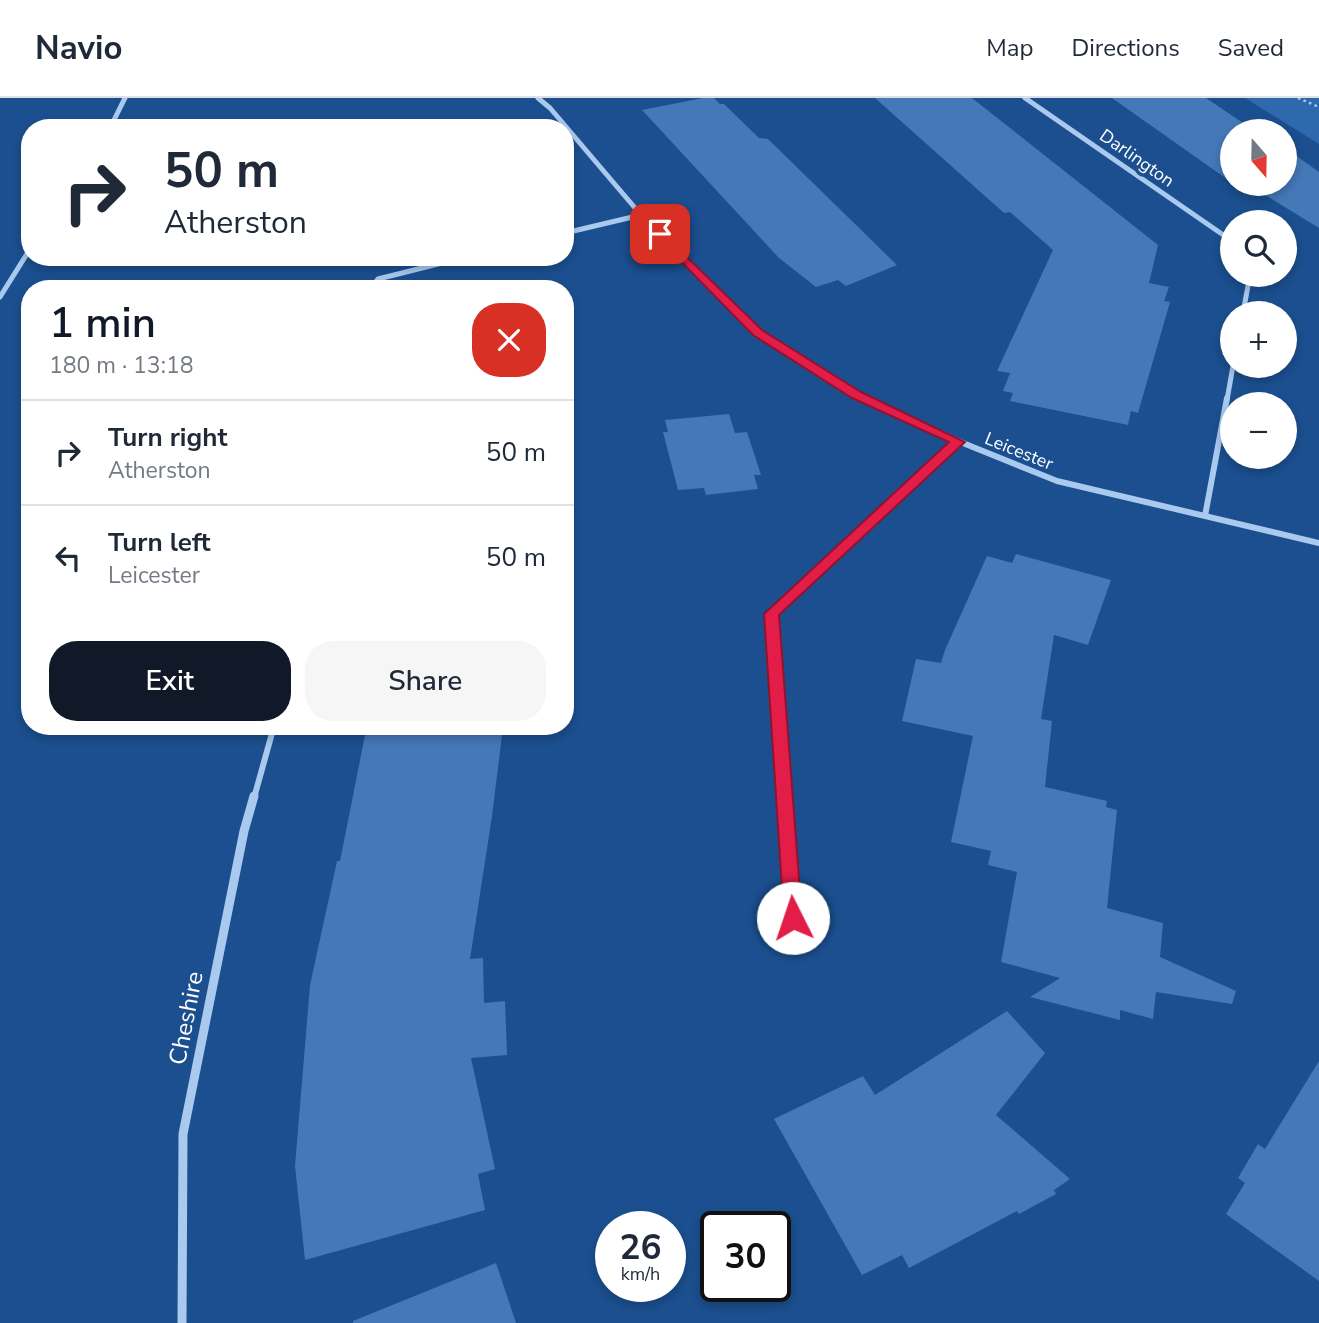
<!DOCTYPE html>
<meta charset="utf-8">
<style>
:root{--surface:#fff;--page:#f6f6f7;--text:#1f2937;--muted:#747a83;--line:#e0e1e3;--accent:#111827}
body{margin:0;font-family:"Nunito Sans",sans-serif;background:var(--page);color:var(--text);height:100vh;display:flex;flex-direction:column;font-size:26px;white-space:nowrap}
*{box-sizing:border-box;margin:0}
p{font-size:23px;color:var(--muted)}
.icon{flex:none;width:38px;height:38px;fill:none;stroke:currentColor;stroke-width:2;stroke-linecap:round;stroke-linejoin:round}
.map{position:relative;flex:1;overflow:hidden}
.sheet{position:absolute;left:21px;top:182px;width:553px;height:455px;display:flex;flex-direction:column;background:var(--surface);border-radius:28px;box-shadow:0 4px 10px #0003}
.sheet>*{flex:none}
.top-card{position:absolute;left:21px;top:21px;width:553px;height:147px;border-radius:28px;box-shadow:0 4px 10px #0003;background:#fff;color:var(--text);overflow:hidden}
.needle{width:46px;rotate:160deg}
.buttons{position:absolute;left:1220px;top:21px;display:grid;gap:14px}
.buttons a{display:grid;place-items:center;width:77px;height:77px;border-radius:50%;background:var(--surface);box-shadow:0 4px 10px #0003;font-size:35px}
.speed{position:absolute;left:595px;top:1113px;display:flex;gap:14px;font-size:35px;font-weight:700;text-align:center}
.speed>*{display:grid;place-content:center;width:91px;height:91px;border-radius:50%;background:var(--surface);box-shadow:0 4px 10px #0003;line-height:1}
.speed small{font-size:18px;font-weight:400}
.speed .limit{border:4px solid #111;border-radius:10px;background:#fff;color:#111}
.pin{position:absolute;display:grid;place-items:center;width:60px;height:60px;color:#fff;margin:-30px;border-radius:14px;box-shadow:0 4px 10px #0006}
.me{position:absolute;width:77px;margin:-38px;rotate:356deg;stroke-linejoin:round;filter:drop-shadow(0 0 5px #0008)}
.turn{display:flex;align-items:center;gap:24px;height:147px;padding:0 28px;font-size:32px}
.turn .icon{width:91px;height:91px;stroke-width:2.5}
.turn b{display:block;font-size:49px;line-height:60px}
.round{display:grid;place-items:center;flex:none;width:74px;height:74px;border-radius:28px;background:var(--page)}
.head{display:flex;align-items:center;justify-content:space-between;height:119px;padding:0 28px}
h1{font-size:42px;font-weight:600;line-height:52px;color:var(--accent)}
.cta{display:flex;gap:14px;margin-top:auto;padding:14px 28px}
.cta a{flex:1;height:80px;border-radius:28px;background:var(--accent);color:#fff;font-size:28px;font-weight:600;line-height:80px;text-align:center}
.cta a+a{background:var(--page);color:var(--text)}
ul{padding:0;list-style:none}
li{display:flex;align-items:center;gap:21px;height:105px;padding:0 28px;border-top:2px solid var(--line)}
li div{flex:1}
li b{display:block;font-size:26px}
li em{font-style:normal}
header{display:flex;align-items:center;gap:42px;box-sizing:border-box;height:98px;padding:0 35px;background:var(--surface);border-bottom:2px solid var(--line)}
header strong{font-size:33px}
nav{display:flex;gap:38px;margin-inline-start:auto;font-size:24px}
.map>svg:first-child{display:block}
.green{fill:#2e69ad}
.building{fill:#4478b7}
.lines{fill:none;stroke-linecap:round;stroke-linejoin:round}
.path{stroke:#a9c9ee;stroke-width:2.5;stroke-dasharray:2.5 3.5;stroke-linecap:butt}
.minor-far2{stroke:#a9c9ee;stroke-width:5}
.minor-far1{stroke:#a9c9ee;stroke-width:6}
.minor{stroke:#a9c9ee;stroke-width:9}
.route{fill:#e11d48;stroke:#92132f;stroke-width:2}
.labels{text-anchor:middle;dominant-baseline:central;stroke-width:7;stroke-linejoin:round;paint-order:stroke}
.far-street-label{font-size:18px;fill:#fff;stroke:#1b4f8f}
.near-street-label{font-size:24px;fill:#fff;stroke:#1b4f8f}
</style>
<header>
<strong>Navio</strong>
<nav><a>Map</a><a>Directions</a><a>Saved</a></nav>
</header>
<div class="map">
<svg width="1319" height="1225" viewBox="0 0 1319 1225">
<rect width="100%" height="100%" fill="#1b4f8f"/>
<path class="green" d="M1245,0H1319V46Z"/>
<path class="building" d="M703,0H714L720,6H724L759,40L768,41L897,167L846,188L838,182L816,189L779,160L642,12Z
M875,0H972L1158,147L1149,185L1169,189L1164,203L1170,204L1138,315L1131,313L1128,327L1010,303L1013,295L1003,293L1010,275L997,273L1053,152L1010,114L1004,115Z
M1112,0H1206L1255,33H1232L1231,84Z
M1284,49L1319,74V130L1252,89L1247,90L1240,86H1284Z
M729,316L735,335L747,334L761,377H754L758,391L706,397L704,390L678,392L663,334H668L665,322Z
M1016,456L1111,482L1088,547L1054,537L1041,621L1052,623L1045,689L1107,703L1106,709L1117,712L1107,810L1163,825L1160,859L1236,893L1232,906L1156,894L1153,921L1120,912V922L1030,899L1060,880L1001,864L1017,774L988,767L991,753L951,744L973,638L902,623L916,561L941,565L945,552L987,458L1012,465Z
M374,628L503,629L492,718L470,861L483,860L484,905L505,903L507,957L471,960L495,1071L478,1076L485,1112L305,1162L295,1068L310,887L337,763H340L366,632L373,633Z
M1007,913L1045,955L996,1017L1070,1081L1054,1092L1056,1096L1019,1116L1017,1113L909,1170L902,1157L862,1177L774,1021L863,978L875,997Z
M1319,963V1183L1226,1116L1245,1085L1238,1080L1258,1046L1265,1051Z
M496,1165L516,1225H353V1223Z"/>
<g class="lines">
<path class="path" d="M1298,0L1319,9"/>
<path class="minor-far2" d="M538,0L550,10L641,117L757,234L868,302
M1025,0L1232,143
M110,30L125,0
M565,135L641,117
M370,191L378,181L466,159
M0,199L30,151
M1243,215L1250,177
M1227,302L1233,268"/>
<path class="minor-far1" d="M864,300L958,343L1057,383L1319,445
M1205,418L1227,300
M254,700L274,628
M785,700L772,516L958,343"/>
<path class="minor" d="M785,698L793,820
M182,1225L183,1036L244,733L254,698"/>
</g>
<path class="route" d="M660,133L762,232L861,294L965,344L779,517L802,820L799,825L793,828L787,825L784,820L764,516L949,344L852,300L753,237L656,138L655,136Z"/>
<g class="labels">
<g class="far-street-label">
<text transform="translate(1137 60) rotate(35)">Darlington</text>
<text transform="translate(1019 353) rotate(22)">Leicester</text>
</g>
<g class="near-street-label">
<text transform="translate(186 920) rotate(-79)">Cheshire</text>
</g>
</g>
</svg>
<div class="buttons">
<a><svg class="needle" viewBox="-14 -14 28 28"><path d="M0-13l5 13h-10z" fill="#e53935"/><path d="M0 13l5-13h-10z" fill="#747a83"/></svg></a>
<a><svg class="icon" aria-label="search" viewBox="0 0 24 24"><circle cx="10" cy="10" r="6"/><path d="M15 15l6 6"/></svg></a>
<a>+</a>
<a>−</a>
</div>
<div class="speed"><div>26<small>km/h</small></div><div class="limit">30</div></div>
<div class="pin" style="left:660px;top:136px;background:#d93025"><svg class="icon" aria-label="arrive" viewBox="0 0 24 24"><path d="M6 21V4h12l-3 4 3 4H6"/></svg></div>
<svg class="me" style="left:793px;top:820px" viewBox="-20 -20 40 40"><circle r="19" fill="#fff"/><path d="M0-13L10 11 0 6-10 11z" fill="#e11d48"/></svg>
<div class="top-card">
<div class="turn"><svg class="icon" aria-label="right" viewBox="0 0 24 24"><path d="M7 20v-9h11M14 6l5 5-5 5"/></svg><div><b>50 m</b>Atherston</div></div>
</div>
<section class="sheet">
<div class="head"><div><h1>1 min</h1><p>180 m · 13:18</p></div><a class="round" style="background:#d93025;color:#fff"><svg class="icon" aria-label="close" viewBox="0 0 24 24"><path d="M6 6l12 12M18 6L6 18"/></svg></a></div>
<ul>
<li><svg class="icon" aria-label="right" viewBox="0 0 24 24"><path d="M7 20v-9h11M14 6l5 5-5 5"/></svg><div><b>Turn right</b><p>Atherston</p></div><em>50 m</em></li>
<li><svg class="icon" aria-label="left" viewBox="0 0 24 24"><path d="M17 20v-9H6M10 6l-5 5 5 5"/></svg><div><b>Turn left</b><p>Leicester</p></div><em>50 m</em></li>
</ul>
<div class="cta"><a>Exit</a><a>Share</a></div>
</section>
</div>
